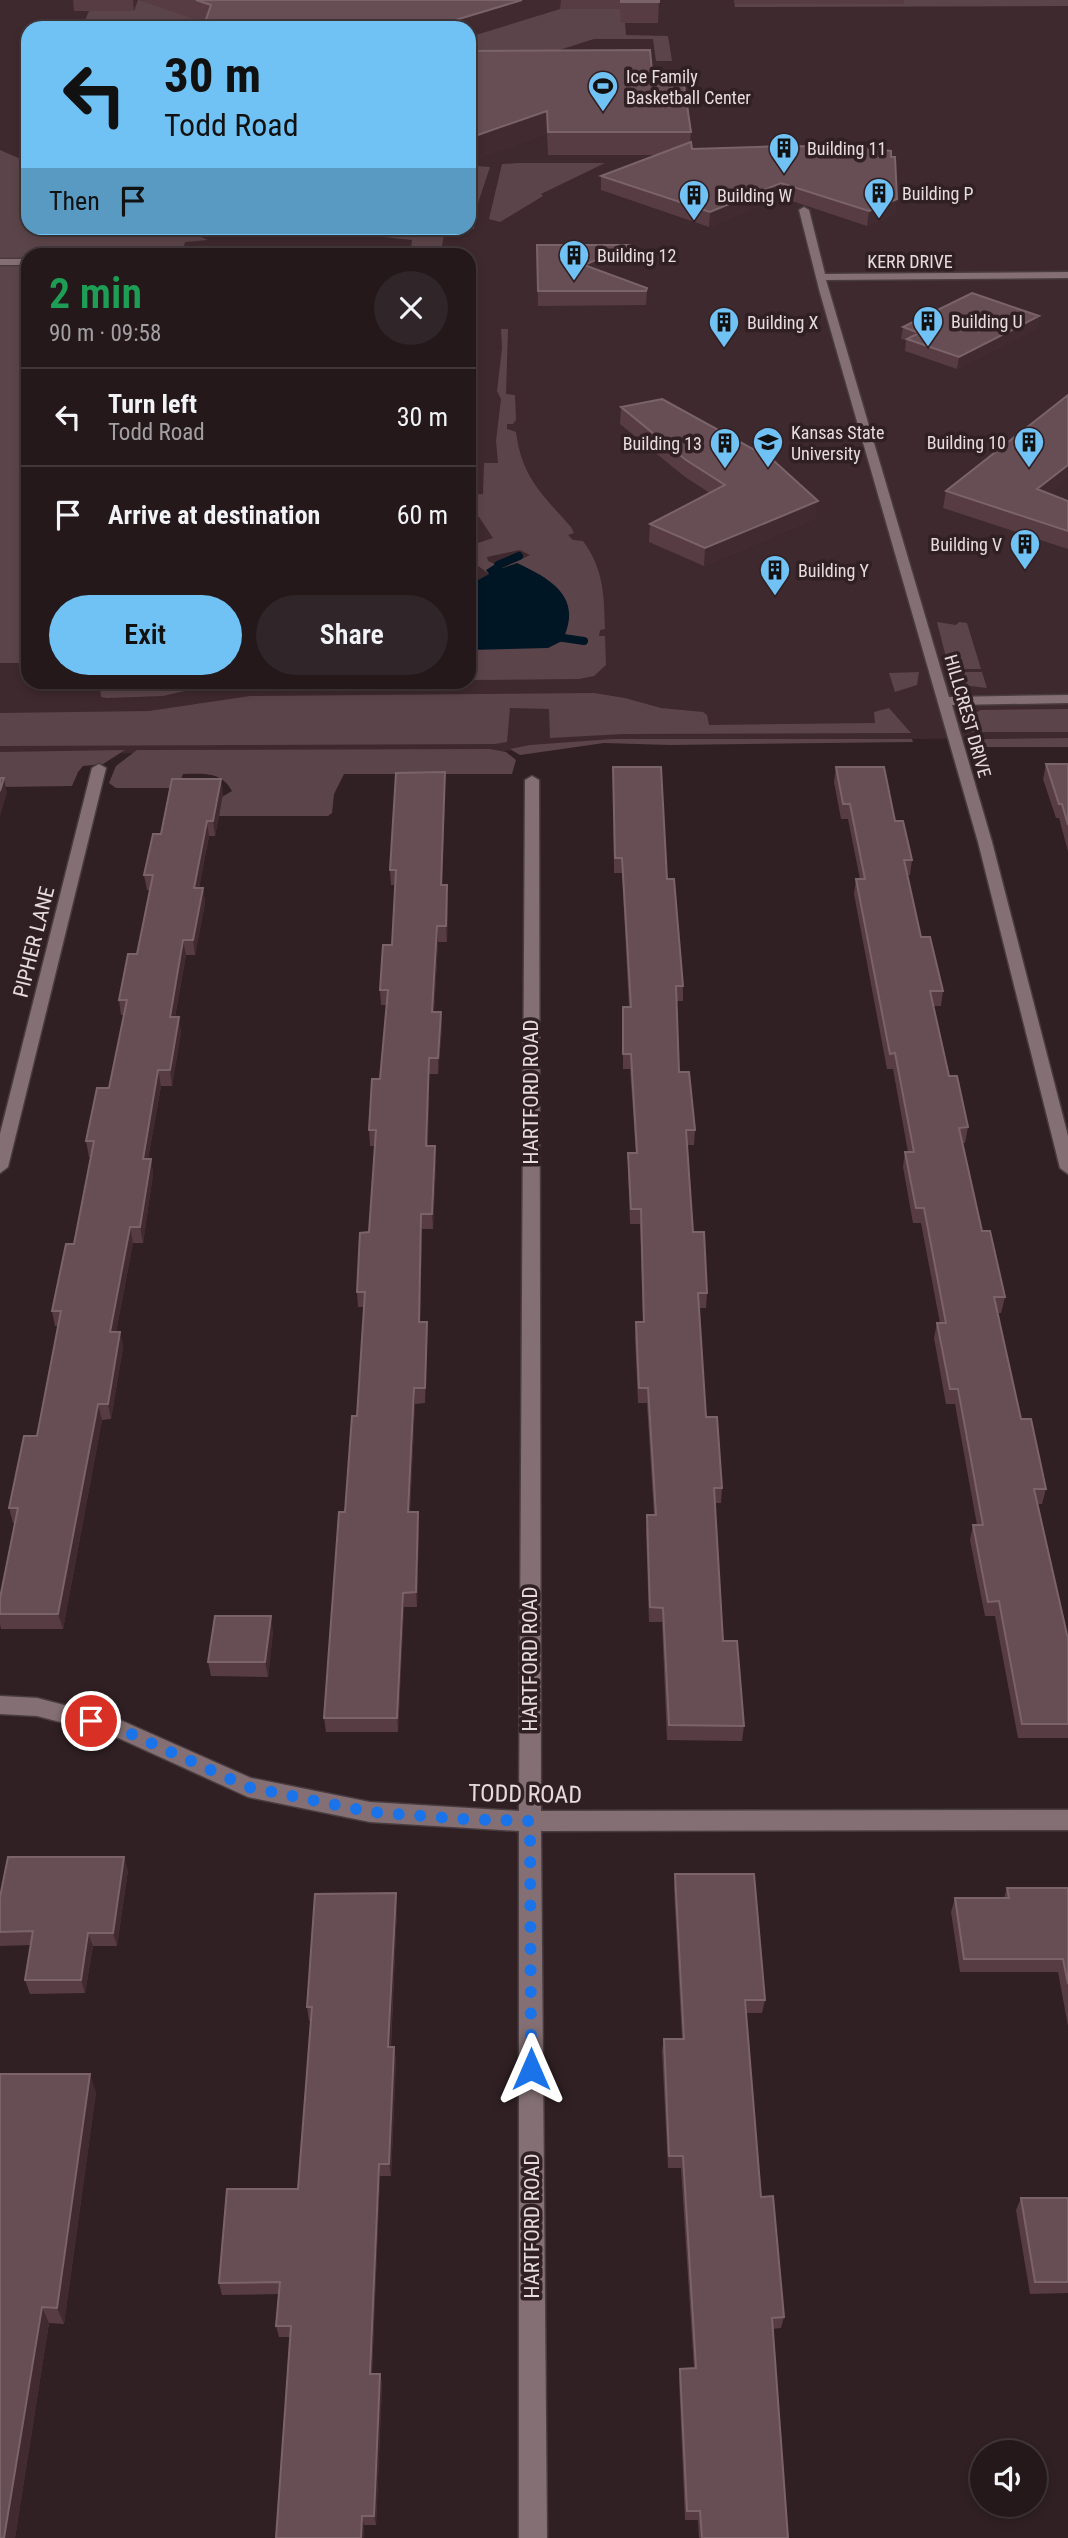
<!DOCTYPE html>
<meta charset="utf-8">
<style>
:root{--surface:#24181b;--page:#302528;--text:#f1f3f6;--muted:#a3a0a3;--line:#41373a;--accent:#70c1f4}
body{margin:0;font-family:"Roboto Condensed",sans-serif;background:var(--page);color:var(--text);height:100vh;display:flex;flex-direction:column;font-size:26px;white-space:nowrap}
*{box-sizing:border-box;margin:0}
p{font-size:23px;color:var(--muted)}
.icon{flex:none;width:38px;height:38px;fill:none;stroke:currentColor;stroke-width:2;stroke-linecap:round;stroke-linejoin:round}
.map{position:relative;flex:1;overflow:hidden}
.sheet{position:absolute;left:21px;top:248px;width:455px;height:441px;display:flex;flex-direction:column;background:var(--surface);border-radius:21px;box-shadow:0 4px 10px #0003,0 0 0 2px var(--line)}
.sheet>*{flex:none}
.top-card{position:absolute;left:21px;top:21px;width:455px;height:214px;border-radius:21px;box-shadow:0 4px 10px #0003,0 0 0 2px var(--line);background:#70c1f4;color:#111;overflow:hidden}
.fabs{position:absolute;left:970px;top:2440px;display:grid;gap:14px}
.fabs a{display:grid;place-items:center;width:77px;height:77px;border-radius:50%;background:var(--surface);box-shadow:0 4px 10px #0003,0 0 0 2px var(--line);font-size:35px}
.pin{position:absolute;display:grid;place-items:center;width:60px;height:60px;color:#fff;margin:-30px;border:4px solid #fff;border-radius:50%;box-shadow:0 2px 7px #0007}
.me{position:absolute;width:77px;margin:-38px;rotate:0deg;stroke-linejoin:round;filter:drop-shadow(0 0 5px #0008)}
.turn{display:flex;align-items:center;gap:24px;height:147px;padding:0 28px;font-size:32px}
.turn .icon{width:91px;height:91px;stroke-width:2.5}
.turn b{display:block;font-size:49px;line-height:60px}
.then{display:flex;align-items:center;height:66px;padding:0 28px;background:#0003;gap:14px;font-size:26px}
.round{display:grid;place-items:center;flex:none;width:74px;height:74px;border-radius:37px;background:var(--page)}
.summary{display:flex;align-items:center;justify-content:space-between;height:119px;padding:0 28px}
h1{font-size:42px;font-weight:600;line-height:52px;color:#1e9e55}
.button{display:flex;gap:14px;margin-top:auto;padding:14px 28px}
.button a{flex:1;height:80px;border-radius:42px;background:var(--accent);color:#111;font-size:28px;font-weight:600;line-height:80px;text-align:center}
.button a+a{background:var(--page);color:var(--text)}
ul{padding:0;list-style:none}
li{display:flex;align-items:center;gap:21px;height:98px;padding:0 28px;border-top:2px solid var(--line)}
li div{flex:1}
li b{display:block;font-size:26px}
li em{font-style:normal}
.map>svg:first-child{display:block}
.built{fill:#3e292e;fill-rule:evenodd}
.green{fill:#5c454a;fill-rule:evenodd}
.water{fill:#001624}
.lines{fill:none;stroke-linecap:round;stroke-linejoin:round}
.stream{stroke:#001624;stroke-width:8}
.street-casing{stroke:#493c3f;stroke-width:3}
.street{fill:#847074;fill-rule:evenodd}
.wall{fill:#583c44}
.shaded-wall{fill:#412a30}
.building{fill:#674d54;stroke:#7b636a;stroke-width:2}
.route{stroke:#1a73e8;stroke-width:12;stroke-dasharray:0 21.6}
.labels{text-anchor:middle;dominant-baseline:central;stroke-width:7;stroke-linejoin:round;paint-order:stroke}
.far-poi-label{font-size:18px;fill:#e6dbde;stroke:#302024;text-anchor:start}
.far-street-label{font-size:18px;fill:#e6dbde;stroke:#302024}
.street-label{font-size:21px;fill:#e6dbde;stroke:#302024}
.near-street-label{font-size:24px;fill:#e6dbde;stroke:#302024}
</style>
<div class="map">
<svg width="1068" height="2538" viewBox="0 0 1068 2538">
<rect width="100%" height="100%" fill="#302024"/>
<path class="built" d="M0,0H1068V738L607,741L505,751L0,754ZM28,28H469V228H28ZM28,256H469V682H28Z"/>
<path class="green" d="M87,0H655L658,23H625L626,35L668,36L672,61H656L653,39H594L553,52L469,55V28H95L83,25L89,11H82Z
M734,0H1068V6L735,7Z
M0,150L28,162V228H180L208,240L185,242L182,254L174,255L28,256V663H0Z
M518,163H605L541,194L543,196L500,222L489,219L502,164Z
M477,166L490,167L478,203L474,229L445,230L442,246L449,250L452,255H410L412,240L383,237V228H469V169Z
M501,329H508L506,394L515,395L516,420L513,424H507V429L516,432C522,478 542,494 571,527L574,533L568,535L573,540L583,541C604,569 604,596 605,629L600,630L599,636H605L606,665L594,676L579,679L469,680V585L489,574L477,565L469,563V546L493,538L479,517L469,511V495L483,494L484,463H498L496,441L501,399L497,391L502,348ZM520,550L530,555L503,568L488,561L487,557Z
M937,622L956,625L959,622L967,623L981,669H949Z
M919,672L917,685L895,692L889,673Z
M950,672H982L987,688L962,685Z
M59,682H118L172,688L174,683H195L194,689L163,696L107,698L101,697L100,684Z
M594,693L625,698L661,708L703,712L707,715L709,725L875,723L874,712L889,708L911,733L623,734L550,738L549,709L510,708L507,742L495,744L0,746V713L149,711L250,696Z
M1068,709V732H971L967,717L981,710Z
M1068,738V747H975L973,739Z
M612,739H912L913,742L670,745L604,743L520,755L510,749L530,745Z
M490,749L506,752L516,760L512,774H344L334,794L332,813L328,816H219L222,797L232,791C221,771 203,774 183,774L178,788H116L109,783L116,766L137,750Z
M125,750L103,764L83,766L78,772L72,786L0,787V752Z"/>
<path class="water" d="M517,563C551,579 584,597 562,641L548,648L469,650V585L489,574L486,570L494,565L503,568Z"/>
<g class="lines">
<path class="stream" d="M469,578L486,595
M498,582V565L519,556
M550,636L584,641"/>
<g class="street-casing">
<path id="street" d="M804,207L809,210L825,274L1068,272V278L826,280L949,697L1068,695V703L952,705L992,842L1068,1136V1174L1060,1168L978,842L820,293L799,210Z
M0,259H28V265H0Z
M99,764L106,768L8,1167L0,1173V1134L92,768Z
M532,776L539,780L541,1811L1068,1810V1830L541,1831L547,2538H519V1831L370,1822L248,1797L114,1736L37,1716L0,1714V1696L37,1698L118,1719L251,1778L370,1802L519,1811L525,780Z"/>
</g>
<use href="#street" class="street"/>
</g>
<path class="wall" d="M73,0H659L658,23H621L620,9H560L469,37V28L205,23L138,0L134,11H74Z
M734,0H904V4H735Z
M469,51L653,81L691,132L690,142L692,149L896,213L867,226L780,197L709,227L601,190V176L656,155H548L547,133L469,161Z
M537,245H631V259L602,271L647,288L646,305L538,306Z
M1039,316L1037,328L957,369L905,351L906,340L901,339L903,327Z
M621,407L816,518L704,566L649,542L650,524L710,493L685,477L620,424Z
M946,491L1050,494L1068,501V549L943,508Z
M116,682H174L173,688H117Z
M1046,764H1068V851L1059,818H1056L1043,779Z
M613,767L667,879L683,986V1001H676L679,1072L695,1130L694,1145H687L693,1232L707,1293L706,1308H699L706,1417L722,1488L721,1503H715L723,1641L744,1726L742,1741L667,1740L662,1622H649L646,1530L647,1515H654L647,1403H638L635,1338L636,1322H643L640,1224H630L628,1168V1153H636L630,1069H623V1007H629L622,873H614Z
M836,767L895,821L912,860L910,875H907L921,937L943,991L941,1006H933L949,1076L968,1127L965,1143H963L982,1231L1005,1297L1001,1313H997L1021,1419L1046,1489L1042,1504H1038L1068,1639V1738H1018L995,1616H985L970,1540L973,1525H977L955,1404H946L934,1338L937,1323H940L921,1223H913L903,1167L905,1152H908L893,1069H887L854,894L856,879H860L848,819H841L834,782Z
M445,787L442,885L448,900L447,942H438L434,1012H441L442,1027L438,1074H429L428,1146L436,1162L433,1229H422L420,1322H427V1338L425,1403L415,1404L410,1512L419,1527L417,1607H404L398,1732H326L324,1718L345,1512L357,1416L364,1307H358L357,1292L369,1232L375,1146H370L369,1130L380,1079L387,1005H381L380,990L392,945L395,885H391L390,870Z
M223,794L215,836H209L199,888H203L205,903L195,955H186L175,1017L181,1032L172,1086H161L148,1159H151L153,1174L143,1243H133L116,1332H120L123,1347L111,1419L102,1420L63,1629H1L0,1624V1598L15,1523H13L9,1508L37,1436L58,1326H55L52,1311L74,1244L91,1157H89L86,1141L109,1088L124,1015H121L119,1000L137,954L150,890H147L144,875L161,834Z
M273,1631L268,1677L211,1676L208,1662Z
M128,1870L117,1946H93L85,1993L30,1994L25,1980L31,1945L0,1946V1897Z
M675,1874L765,2000L762,2013H746L761,2197L784,2317L781,2328L772,2329L788,2538H699L698,2520H685L679,2379L680,2369H694L681,2168H668L662,2051L664,2039H682L674,1888Z
M1007,1888H1068V2026L1058,1972H960L951,1912L955,1898H1004Z
M396,1893L397,1907L391,2047H394L396,2060L391,2176H380L372,2374H380L382,2385L376,2525H364V2538H276L290,2337H279L276,2326L279,2294L222,2295L219,2283L298,2189L311,2021H309L307,2007Z
M0,2074L96,2092L64,2324L49,2323L15,2538H0Z
M1021,2198H1068V2293L1030,2294L1016,2210Z"/>
<path class="shaded-wall" d="M133,0H138L134,11Z
M522,0H561L560,9L469,37V28H429Z
M547,111V133L469,161V138Z
M781,183L780,197L709,227L710,212Z
M897,199L896,213L867,226L869,211Z
M631,245V259L584,279V265Z
M1039,316L1037,328L957,369L959,357Z
M1068,465V479L1034,506L1037,489Z
M818,501L816,518L704,566L705,548Z
M445,772V787L442,900L441,885Z
M4,778L7,793L0,816V791Z
M221,779L223,794L215,836L213,821Z
M207,821L209,836L196,903L194,888Z
M447,885L448,900L447,942L446,926Z
M203,888L205,903L195,955L193,940Z
M437,926L438,942L433,1027L432,1012Z
M183,940L186,955L172,1032L170,1017Z
M441,1012L442,1027L438,1074V1058Z
M179,1017L181,1032L172,1086L170,1070Z
M429,1058V1074L427,1162L426,1146Z
M158,1070L161,1086L145,1174L143,1159Z
M435,1146L436,1162L433,1229L432,1214Z
M151,1159L153,1174L143,1243L140,1227Z
M421,1214L422,1229L420,1338L419,1322Z
M130,1227L133,1243L113,1348L110,1332Z
M427,1322V1338L425,1403V1388Z
M120,1332L123,1347L111,1419L108,1404Z
M414,1388L415,1404L409,1527L408,1512Z
M98,1404L102,1420L63,1629L58,1614Z
M418,1512L419,1527L417,1607L416,1592Z
M403,1593L404,1607L398,1732L397,1718Z
M271,1616L273,1631L268,1677L265,1662Z
M124,1857L128,1870L117,1946L113,1933Z
M396,1893L397,1907L390,2060L388,2047Z
M88,1933L93,1946L85,1993L81,1980Z
M394,2047L396,2060L391,2176L389,2164Z
M90,2074L96,2092L64,2324L57,2308Z
M379,2164L380,2176L371,2385L370,2374Z
M42,2307L49,2323L15,2538H4Z
M380,2374L382,2385L376,2525L374,2516Z
M362,2516L364,2525V2538H361Z"/>
<path class="building" d="M196,0H522L429,28H203L211,5Z
M621,0H659V2H621Z
M650,50L653,81L684,85L691,132H548L547,111L469,138V51Z
M691,142L692,149L783,146L881,147L882,150L891,151V157H895L897,199L869,211L781,183L710,212L601,176Z
M537,245H631L584,265L647,288L646,291H538Z
M972,293L1039,316L959,357L907,339L919,333L903,327Z
M1068,395V465L1037,489L1068,501V531L946,491Z
M662,399L773,460L818,501L705,548L650,524L725,485L686,460L621,407Z
M1046,764H1068V825L1062,804H1059Z
M613,767H661L667,879H674L683,986H676L679,1072H689L695,1130H686L693,1232H704L707,1293H698L706,1417H717L722,1488H714L723,1641H737L744,1726L669,1725L663,1608L650,1607L647,1515H656L648,1388H639L636,1322H644L641,1209H631L628,1153H637L631,1054H623V1007H631L622,858H615Z
M836,767H884L895,821H903L912,860H904L921,937H930L943,991H930L949,1076H957L968,1127L959,1128L982,1231H990L1005,1297H994L1021,1419H1031L1046,1489H1034L1068,1639V1724H1022L999,1601L988,1602L973,1525H983L958,1389H950L937,1323H946L924,1208H916L905,1152H914L895,1053L890,1054L856,879H865L850,804H843Z
M445,772L441,885H447L446,926H437L432,1012H441L438,1058H429L426,1146H435L432,1214H421L419,1322H427L425,1388H414L408,1512H418L416,1592L403,1593L397,1718H324L339,1512H345L352,1416H357L365,1292H357L360,1233L369,1232L376,1130H369L372,1079H380L388,990H380L383,945H392L396,870H390L396,773Z
M0,778H4L0,791Z
M172,779H221L213,821H207L194,888H203L193,940H183L170,1017H179L170,1070H158L143,1159H151L140,1227H130L110,1332H120L108,1404H98L58,1614H0V1598L18,1508H9L24,1436H37L61,1311H52L66,1244H74L94,1141H86L97,1088H109L127,1000H119L128,954H137L153,875H144L153,834H161Z
M215,1616H271L265,1662H208Z
M8,1857H124L113,1933H88L81,1980H25L33,1931L0,1932V1897Z
M675,1874H754L765,2000H745L761,2197L773,2196L784,2317L772,2318L788,2538H702L700,2511H687L680,2369L696,2368L683,2156H669L664,2039H684Z
M1007,1888H1068V1984L1063,1959H964L955,1898H1009Z
M396,1893L388,2047H394L389,2164H379L370,2374H380L374,2516H362L361,2538H276L291,2326H276L280,2282L219,2283L227,2189H298L312,2007H307L315,1894Z
M0,2074H90L57,2308L42,2307L4,2538H0Z
M1021,2198H1068V2282H1035Z"/>
<g class="lines">
<path class="route" d="M91,1721L118,1728L248,1787L370,1812L461,1819L530,1821L531,2069"/>
</g>
<defs>
<g id="stadium-pin" transform="scale(1.575)"><path d="M0 17L-7.5 6A9.5 9.5 0 1 1 7.5 6Z" fill="#70c1f4" stroke="#302024"/><path d="M0-5a6.5 5 0 1 0 0 10a6.5 5 0 1 0 0-10ZM-3.5-1.8h7v3.6h-7Z" fill="#111"/></g>
<g id="building-pin" transform="scale(1.575)"><path d="M0 17L-7.5 6A9.5 9.5 0 1 1 7.5 6Z" fill="#70c1f4" stroke="#302024"/><path d="M-4-6H4V6H1V3H-1V6H-4ZM-2.5-4.3h1.7v1.8h-1.7ZM.8-4.3h1.7v1.8H.8ZM-2.5-1h1.7V.8h-1.7ZM.8-1h1.7V.8H.8Z" fill="#111"/></g>
<g id="university-pin" transform="scale(1.575)"><path d="M0 17L-7.5 6A9.5 9.5 0 1 1 7.5 6Z" fill="#70c1f4" stroke="#302024"/><path d="M0-5L7-2L0 1L-7-2ZM-4 1L0 2.5L4 1V4Q0 6-4 4Z" fill="#111"/></g>
</defs>
<g fill-rule="evenodd">
<use href="#stadium-pin" x="603" y="86"/>
<use href="#building-pin" x="784" y="148"/>
<use href="#building-pin" x="879" y="193"/>
<use href="#building-pin" x="694" y="195"/>
<use href="#building-pin" x="574" y="255"/>
<use href="#building-pin" x="928" y="321"/>
<use href="#building-pin" x="724" y="322"/>
<use href="#university-pin" x="768" y="442"/>
<use href="#building-pin" x="1029" y="442"/>
<use href="#building-pin" x="725" y="443"/>
<use href="#building-pin" x="1025" y="544"/>
<use href="#building-pin" x="775" y="570"/>
</g>
<g class="labels">
<g class="far-poi-label">
<text x="626" y="76">Ice Family<tspan x="626" dy="21">Basketball Center</tspan></text>
<text x="807" y="148">Building 11</text>
<text x="902" y="193">Building P</text>
<text x="717" y="195">Building W</text>
<text x="597" y="255">Building 12</text>
<text x="951" y="321">Building U</text>
<text x="747" y="322">Building X</text>
<text x="791" y="432">Kansas State<tspan x="791" dy="21">University</tspan></text>
<text x="1006" y="442" text-anchor="end">Building 10</text>
<text x="702" y="443" text-anchor="end">Building 13</text>
<text x="1002" y="544" text-anchor="end">Building V</text>
<text x="798" y="570">Building Y</text>
</g>
<g class="far-street-label">
<text x="910" y="261">KERR DRIVE</text>
<text transform="translate(968 716) rotate(74)">HILLCREST DRIVE</text>
</g>
<g class="street-label">
<text transform="translate(34 942) rotate(-76)">PIPHER LANE</text>
<text transform="translate(531 1092) rotate(-90)">HARTFORD ROAD</text>
<text transform="translate(530 1659) rotate(-90)">HARTFORD ROAD</text>
<text transform="translate(532 2226) rotate(-90)">HARTFORD ROAD</text>
</g>
<g class="near-street-label">
<text transform="translate(525 1794) rotate(1)">TODD ROAD</text>
</g>
</g>
</svg>
<div class="fabs">
<a><svg class="icon" aria-label="sound" viewBox="0 0 24 24"><path d="M4 9h4l5-4v14l-5-4H4zM17 9q2 3 0 6"/></svg></a>
</div>
<div class="pin" style="left:91px;top:1721px;background:#d93025"><svg class="icon" aria-label="arrive" viewBox="0 0 24 24"><path d="M6 21V4h12l-3 4 3 4H6"/></svg></div>
<svg class="me" style="left:531px;top:2069px" viewBox="-20 -20 40 40"><path d="M0-17L14 15 0 8-14 15z" fill="#1a73e8" stroke="#fff" stroke-width="4"/></svg>
<div class="top-card">
<div class="turn"><svg class="icon" aria-label="left" viewBox="0 0 24 24"><path d="M17 20v-9H6M10 6l-5 5 5 5"/></svg><div><b>30 m</b>Todd Road</div></div>
<div class="then">Then<svg class="icon" aria-label="arrive" viewBox="0 0 24 24"><path d="M6 21V4h12l-3 4 3 4H6"/></svg></div>
</div>
<section class="sheet">
<div class="summary"><div><h1>2 min</h1><p>90 m · 09:58</p></div><a class="round"><svg class="icon" aria-label="close" viewBox="0 0 24 24"><path d="M6 6l12 12M18 6L6 18"/></svg></a></div>
<ul>
<li><svg class="icon" aria-label="left" viewBox="0 0 24 24"><path d="M17 20v-9H6M10 6l-5 5 5 5"/></svg><div><b>Turn left</b><p>Todd Road</p></div><em>30 m</em></li>
<li><svg class="icon" aria-label="arrive" viewBox="0 0 24 24"><path d="M6 21V4h12l-3 4 3 4H6"/></svg><div><b>Arrive at destination</b></div><em>60 m</em></li>
</ul>
<div class="button"><a>Exit</a><a>Share</a></div>
</section>
</div>
